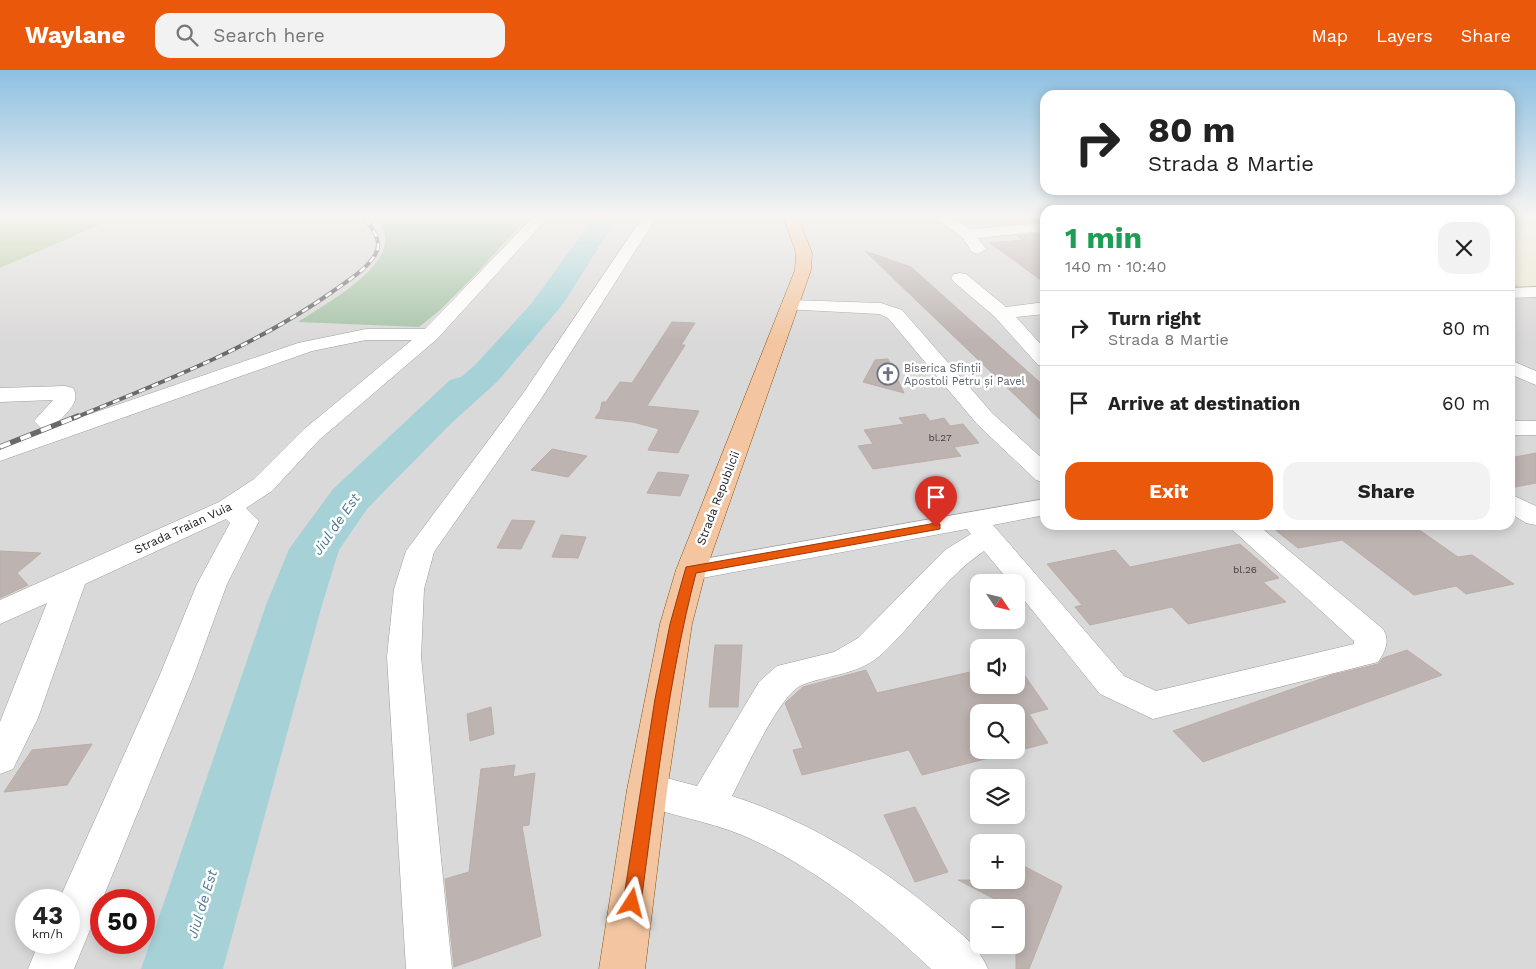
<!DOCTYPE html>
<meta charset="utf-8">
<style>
:root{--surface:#fff;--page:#f2f2f2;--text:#222;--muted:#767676;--line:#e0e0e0;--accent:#ea580c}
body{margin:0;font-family:"Work Sans",sans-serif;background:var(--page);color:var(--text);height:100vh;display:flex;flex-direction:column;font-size:19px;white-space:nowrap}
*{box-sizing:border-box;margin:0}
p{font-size:16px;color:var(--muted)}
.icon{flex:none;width:28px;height:28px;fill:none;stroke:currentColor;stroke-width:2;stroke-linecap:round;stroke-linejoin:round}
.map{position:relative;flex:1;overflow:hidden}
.drawer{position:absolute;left:1040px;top:135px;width:475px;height:325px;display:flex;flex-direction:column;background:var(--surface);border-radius:15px;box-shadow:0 2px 12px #0003}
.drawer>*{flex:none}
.guide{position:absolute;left:1040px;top:20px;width:475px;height:105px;border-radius:15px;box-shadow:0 2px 12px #0003;background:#fff;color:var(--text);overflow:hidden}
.needle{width:32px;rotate:125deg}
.tools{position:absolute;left:970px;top:504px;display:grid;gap:10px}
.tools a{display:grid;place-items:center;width:55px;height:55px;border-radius:10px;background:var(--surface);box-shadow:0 2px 12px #0003;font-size:25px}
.speed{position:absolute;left:15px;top:819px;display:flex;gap:10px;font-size:25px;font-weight:700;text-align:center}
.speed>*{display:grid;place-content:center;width:65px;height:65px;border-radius:50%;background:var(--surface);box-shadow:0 2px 12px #0003;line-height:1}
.speed small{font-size:12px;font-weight:400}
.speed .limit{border:8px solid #d22;background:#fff;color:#111}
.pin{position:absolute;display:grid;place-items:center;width:42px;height:42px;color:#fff;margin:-51px -21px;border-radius:50% 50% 50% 0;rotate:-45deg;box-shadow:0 0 5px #0007}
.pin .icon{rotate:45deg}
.me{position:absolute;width:55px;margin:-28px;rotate:9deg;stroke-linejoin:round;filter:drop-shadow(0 0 4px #0008)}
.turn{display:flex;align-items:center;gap:18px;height:105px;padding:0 25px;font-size:22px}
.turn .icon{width:65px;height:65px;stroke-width:2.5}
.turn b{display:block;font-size:35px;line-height:42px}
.round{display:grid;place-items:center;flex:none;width:52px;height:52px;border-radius:15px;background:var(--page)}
.head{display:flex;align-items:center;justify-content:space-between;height:85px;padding:0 25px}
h1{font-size:30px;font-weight:700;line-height:38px;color:#1e9e55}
.action{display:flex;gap:10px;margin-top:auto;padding:10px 25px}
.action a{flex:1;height:58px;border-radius:15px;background:var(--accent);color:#fff;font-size:20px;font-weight:700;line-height:58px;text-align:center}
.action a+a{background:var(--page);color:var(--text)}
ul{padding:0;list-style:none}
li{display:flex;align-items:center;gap:15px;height:75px;padding:0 25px;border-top:1px solid var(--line)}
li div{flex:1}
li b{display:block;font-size:19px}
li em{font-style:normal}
header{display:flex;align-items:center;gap:30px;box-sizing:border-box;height:70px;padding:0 25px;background:var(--accent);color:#fff}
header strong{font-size:24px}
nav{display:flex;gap:28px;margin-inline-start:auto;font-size:18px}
.search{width:350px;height:45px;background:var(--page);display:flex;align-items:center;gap:12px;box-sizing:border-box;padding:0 18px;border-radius:15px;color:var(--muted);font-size:19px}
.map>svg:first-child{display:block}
.residential{fill:#dad9d9;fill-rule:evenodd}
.farmland{fill:#eae9cf}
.forest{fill:#aec89b}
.cemetery{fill:#a6c3a7}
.water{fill:#a6d2d7}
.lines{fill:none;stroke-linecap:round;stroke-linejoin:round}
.river{fill:#a6d2d7;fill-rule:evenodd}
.building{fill:#bdb3b0;stroke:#bdada6;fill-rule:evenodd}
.minor-casing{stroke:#9d9d9d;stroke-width:1}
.major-casing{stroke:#87500d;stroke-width:1}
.minor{fill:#fff;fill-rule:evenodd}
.major{fill:#f3c6a1;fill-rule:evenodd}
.rail-far1-casing{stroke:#6a6a6a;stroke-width:4}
.rail-casing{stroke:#6a6a6a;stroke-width:5.5}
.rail-far1{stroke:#fff;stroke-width:2.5;stroke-dasharray:7;stroke-linecap:butt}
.rail{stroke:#fff;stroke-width:4;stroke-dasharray:11;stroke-linecap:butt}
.route{fill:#ea580c;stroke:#983908}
.labels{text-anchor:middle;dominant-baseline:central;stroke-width:5;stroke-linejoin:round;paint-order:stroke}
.number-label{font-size:10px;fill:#444241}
.far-worship-label{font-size:11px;fill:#5b616d;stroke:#fff;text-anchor:start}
.street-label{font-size:12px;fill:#1c1c1c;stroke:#fff}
.water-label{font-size:14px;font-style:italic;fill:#4b7894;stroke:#fff}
</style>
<header>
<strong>Waylane</strong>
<div class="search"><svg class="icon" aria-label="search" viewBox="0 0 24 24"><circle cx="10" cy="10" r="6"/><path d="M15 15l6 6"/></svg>Search here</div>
<nav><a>Map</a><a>Layers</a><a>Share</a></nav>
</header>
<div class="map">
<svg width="1536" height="899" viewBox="0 0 1536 899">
<rect width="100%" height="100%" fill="#ede8e3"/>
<path class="residential" d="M123,145H1045V455H1510V212L1536,222V899H0V198ZM979,512H1016V550H979ZM979,578H1016V615H979ZM979,642H1016V680H979ZM979,708H1016V745H979ZM979,772H1016V810H979ZM26,830H69V872H26ZM101,830H144V872H101ZM979,838H1016V875H979Z"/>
<path class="farmland" d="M1510,145H1536V222L1510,212V177L1514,175L1510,173Z"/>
<path class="forest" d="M0,145H123L0,198Z"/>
<path class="cemetery" d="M370,145H530L475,205L440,240L419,257L298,252C321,236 399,196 383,160C380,155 374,149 370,145Z"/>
<path class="water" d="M596,145H619L563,234L497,312L436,367L400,362L476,294L531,234Z"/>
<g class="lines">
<path class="river" d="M464,306L478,310L483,318L478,326L367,439L339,480L322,535L223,899H141L266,535L289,479L333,419L450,310Z"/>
</g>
<path class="building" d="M986,145H1045V151L1001,155Z
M1045,163V213L990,173L1023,170L1017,166Z
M865,181L911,197L1045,317V354Z
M672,252L695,253L681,275H685L647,336L699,341L678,383L648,380L659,359L633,352L595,348L600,341L602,332H606L620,312L632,313Z
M888,289L904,323L863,312L875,290Z
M925,344L930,351L944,348L950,356L963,354L979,373L954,377L961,386L873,399L858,376L873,374L864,360L904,354L899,348Z
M552,379L587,386L568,407L531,400Z
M1536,383V413L1510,418V388Z
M658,402L689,405L680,426L647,423Z
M512,450L535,451L521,479L497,478Z
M1269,455H1412L1458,487L1472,485L1514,514L1466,524L1456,516L1414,525L1342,470L1298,478Z
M561,465L586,467L578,488L552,487Z
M1240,474L1279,508L1263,512L1286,532L1188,554L1172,537L1090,555L1075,537L1082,535L1047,494L1115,480L1130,497Z
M0,481L41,483L17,503L28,515L0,528Z
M715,575H742L738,637H709Z
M1407,580L1442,605L1203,692L1173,661L1332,605L1378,594L1383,588Z
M1016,593L1048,639L1029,644L1048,673L922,705L909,680L802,705L793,680L803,678L785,633L803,617L866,600L877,623L979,600V615H1016ZM979,642H1016V680H979Z
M491,637L494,664L470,671L467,644Z
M92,674L67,715L4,722L32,680Z
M515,695L513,707L535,703L529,755L522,756L541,866L454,897L445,809L469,802L481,699Z
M915,737L948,802L915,812L884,745Z
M1016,792L1062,816L1029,899H1016V838H1012L958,810H1016Z"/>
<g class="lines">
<g class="minor-casing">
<path id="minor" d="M535,145H550L437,269L319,370L272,421L246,438L259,451L227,514L193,607L74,899H28L39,872H69V830H59L159,607L197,514L230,453L226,449L85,514L38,648L13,699L0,704V652L47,533L0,554V530L219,432L254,409L303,360L412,270H366L312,281L0,391V376L44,361L34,351L53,330L0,332V318L65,316L73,318C81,331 68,341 60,350L64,353L298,273L366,259H425Z
M644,145H658L541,329L434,482L424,519L421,587L452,899H406L387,587L394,519L406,481L522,325Z
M931,145H947L970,159L1045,153V161L978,168L986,179L978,184L972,182L962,167Z
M960,203L966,204L1006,237L1045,232V244L1016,247L1045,279V297L1038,295L995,247L954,212L951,208L954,204Z
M1536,217V227L1510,228V218Z
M790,230L881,233L902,240L993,344L1045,391V413L1036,410L977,354L888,248L879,244L784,239L781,235L784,231Z
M1510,290L1536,301V315L1510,304Z
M1510,351H1536V365H1510Z
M1510,424L1536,436V455L1526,453L1510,443Z
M1045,429V445L993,455L1124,606L1156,621L1354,574V571L1227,455H1258L1383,559C1390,571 1386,580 1378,592L1153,649L1100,624L1016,520V512H1010L984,481C944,508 918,550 883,583C860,605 830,604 802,615C780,623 744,703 732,726C809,751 878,794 940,846C960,863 978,875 988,899H931C875,846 814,796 742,765C707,751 669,745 633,732L627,720L633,708L647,703L697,716L759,612L777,596L834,582L858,568L945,480L971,464L967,459L691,510L681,507L676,500L681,493Z"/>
</g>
<g class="major-casing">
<path id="major" d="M783,145H797L812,183L811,200L706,500L692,554L667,720L645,899H599L627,720L660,554L676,500L795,200L796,183Z"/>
</g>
<use href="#minor" class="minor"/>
<use href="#major" class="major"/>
<g class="rail-far1-casing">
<path id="rail-far1" d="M74,348C163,312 254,277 332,222C347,211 365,201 375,185C384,171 371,156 362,145"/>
</g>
<g class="rail-casing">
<path id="rail" d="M0,377L78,346"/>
</g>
<use href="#rail-far1" class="rail-far1"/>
<use href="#rail" class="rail"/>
</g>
<linearGradient id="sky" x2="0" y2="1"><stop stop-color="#8dc0e1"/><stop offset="0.54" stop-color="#f7f5f2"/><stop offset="1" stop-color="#f7f5f2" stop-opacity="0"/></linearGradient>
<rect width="1536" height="271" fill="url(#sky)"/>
<path class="route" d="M936,453L940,454V459L696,503C668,611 656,722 641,833L638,839L632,841L625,839L623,833L655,629L670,554L686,497Z"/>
<defs>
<g id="church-ring" transform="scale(1.125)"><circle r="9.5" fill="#fff" stroke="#6b7280" stroke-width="1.5"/><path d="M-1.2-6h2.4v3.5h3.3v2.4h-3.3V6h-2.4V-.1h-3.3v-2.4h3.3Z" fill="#6b7280"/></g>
</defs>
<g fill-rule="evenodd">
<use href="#church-ring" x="888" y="304"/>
</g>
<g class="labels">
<g class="number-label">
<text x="940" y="367">bl.27</text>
<text x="1245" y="499">bl.26</text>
</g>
<g class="far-worship-label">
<text x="904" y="298">Biserica Sfinții<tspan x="904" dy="13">Apostoli Petru și Pavel</tspan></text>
</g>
<g class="street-label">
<text transform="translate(718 428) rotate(-69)">Strada Republicii</text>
<text transform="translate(183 458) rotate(-25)">Strada Traian Vuia</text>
</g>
<g class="water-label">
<text transform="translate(336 454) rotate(-55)">Jiul de Est</text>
<text transform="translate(202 834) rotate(-73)">Jiul de Est</text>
</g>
</g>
</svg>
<div class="tools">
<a><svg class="needle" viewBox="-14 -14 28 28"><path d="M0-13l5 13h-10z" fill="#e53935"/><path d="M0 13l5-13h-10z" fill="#767676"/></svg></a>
<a><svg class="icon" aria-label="sound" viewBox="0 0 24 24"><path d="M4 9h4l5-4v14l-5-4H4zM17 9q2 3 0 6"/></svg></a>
<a><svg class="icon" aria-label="search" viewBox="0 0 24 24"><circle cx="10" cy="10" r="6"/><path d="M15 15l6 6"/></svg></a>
<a><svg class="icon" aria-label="layers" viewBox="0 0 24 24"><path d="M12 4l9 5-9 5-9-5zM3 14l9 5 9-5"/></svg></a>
<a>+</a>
<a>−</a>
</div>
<div class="speed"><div>43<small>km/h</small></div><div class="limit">50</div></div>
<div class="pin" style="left:936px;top:457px;background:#d93025"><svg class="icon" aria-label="arrive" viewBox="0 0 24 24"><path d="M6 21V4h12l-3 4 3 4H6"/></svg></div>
<svg class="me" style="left:632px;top:833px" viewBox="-20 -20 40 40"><path d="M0-17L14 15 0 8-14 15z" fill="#ea580c" stroke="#fff" stroke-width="4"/></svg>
<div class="guide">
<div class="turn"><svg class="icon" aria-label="right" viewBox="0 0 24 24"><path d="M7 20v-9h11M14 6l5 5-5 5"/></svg><div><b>80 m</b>Strada 8 Martie</div></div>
</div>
<section class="drawer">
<div class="head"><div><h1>1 min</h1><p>140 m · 10:40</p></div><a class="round"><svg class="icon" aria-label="close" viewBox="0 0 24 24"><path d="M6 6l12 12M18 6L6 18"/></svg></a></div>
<ul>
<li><svg class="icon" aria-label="right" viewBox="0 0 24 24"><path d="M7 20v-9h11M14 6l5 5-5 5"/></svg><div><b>Turn right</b><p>Strada 8 Martie</p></div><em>80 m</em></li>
<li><svg class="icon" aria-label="arrive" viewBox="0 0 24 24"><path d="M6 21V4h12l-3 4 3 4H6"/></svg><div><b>Arrive at destination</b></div><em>60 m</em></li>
</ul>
<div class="action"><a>Exit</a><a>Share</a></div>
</section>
</div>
